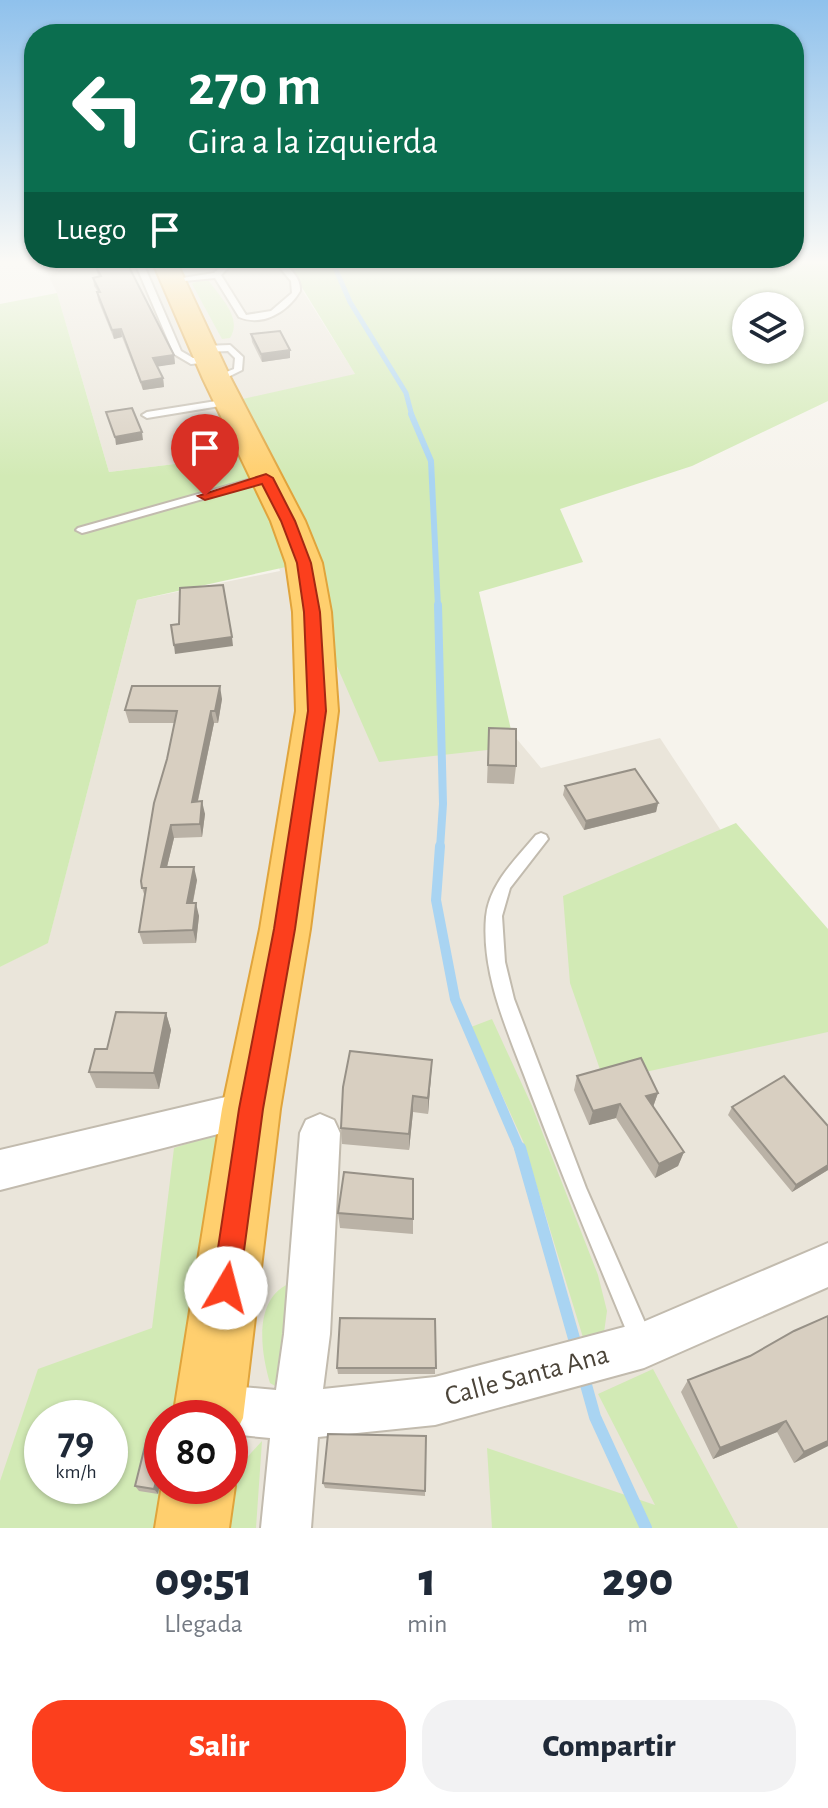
<!DOCTYPE html>
<html lang="es">
<style>
:root{--surface:#fff;--page:#f2f2f3;--text:#1f2937;--muted:#747a83;--accent:#fc3f1d}
body{margin:0;font-family:"Alegreya Sans",sans-serif;background:var(--page);color:var(--text);height:100vh;display:flex;flex-direction:column;font-size:30px;white-space:nowrap}
*{box-sizing:border-box;margin:0}
p{font-size:26px;color:var(--muted)}
.icon{flex:none;width:44px;height:44px;fill:none;stroke:currentColor;stroke-width:2;stroke-linecap:round;stroke-linejoin:round}
.map{position:relative;height:1528px;overflow:hidden}
.panel{display:flex;flex-direction:column;background:var(--surface);flex:1}
.panel>*{flex:none}
.banner{position:absolute;left:24px;top:24px;width:780px;height:244px;border-radius:32px;box-shadow:0 2px 6px #0004;background:#0b6e4f;color:#fff;overflow:hidden}
.fabs{position:absolute;left:732px;top:292px;display:grid;gap:16px}
.fabs a{display:grid;place-items:center;width:72px;height:72px;border-radius:50%;background:var(--surface);box-shadow:0 2px 6px #0004;font-size:40px}
.speed{position:absolute;left:24px;top:1400px;display:flex;gap:16px;font-size:40px;font-weight:700;text-align:center}
.speed>*{display:grid;place-content:center;width:104px;height:104px;border-radius:50%;background:var(--surface);box-shadow:0 2px 6px #0004;line-height:1}
.speed small{font-size:20px;font-weight:400}
.speed .limit{border:12px solid #d22;background:#fff;color:#111}
.pin{position:absolute;display:grid;place-items:center;width:68px;height:68px;color:#fff;margin:-82px -34px;border-radius:50% 50% 50% 0;rotate:-45deg;box-shadow:0 0 8px #0007}
.pin .icon{rotate:45deg}
.me{position:absolute;width:88px;margin:-44px;rotate:8deg;stroke-linejoin:round;filter:drop-shadow(0 0 6px #0008)}
.turn{display:flex;align-items:center;gap:28px;height:168px;padding:0 32px;font-size:36px}
.turn .icon{width:104px;height:104px;stroke-width:2.5}
.turn b{display:block;font-size:56px;line-height:68px}
.then{display:flex;align-items:center;height:76px;padding:0 32px;background:#0003;gap:16px;font-size:30px}
.eta{display:flex;justify-content:space-evenly;align-items:center;height:136px;text-align:center}
.eta b{font-size:48px;font-weight:800;line-height:56px}
.cta{display:flex;gap:16px;margin-top:auto;padding:16px 32px}
.cta a{flex:1;height:92px;border-radius:32px;background:var(--accent);color:#fff;font-size:32px;font-weight:800;line-height:92px;text-align:center}
.cta a+a{background:var(--page);color:var(--text)}
.map>svg:first-child{display:block}
.residential{fill:#eae5da;fill-rule:evenodd}
.green{fill:#d2eab5;fill-rule:evenodd}
.lines{fill:none;stroke-linecap:round;stroke-linejoin:round}
.stream-far4{stroke:#a9d4f2;stroke-width:5}
.stream-far3{stroke:#a9d4f2;stroke-width:6}
.stream-far2{stroke:#a9d4f2;stroke-width:8}
.stream-far1{stroke:#a9d4f2;stroke-width:10}
.stream{stroke:#a9d4f2;stroke-width:12}
.lane-casing{stroke:#c2bbae;stroke-width:4}
.street-casing{stroke:#c2bbae;stroke-width:4}
.highway-casing{stroke:#e0a43c;stroke-width:4}
.lane{fill:#fff;fill-rule:evenodd}
.street{fill:#fff;fill-rule:evenodd}
.highway{fill:#ffcf6e;fill-rule:evenodd}
.wall{fill:#bab2a6}
.shaded-wall{fill:#979187}
.building{fill:#d8cfc1;stroke:#979187;stroke-width:2}
.route{fill:#fc3f1d;stroke:#a42913;stroke-width:2}
.labels{text-anchor:middle;dominant-baseline:central;stroke-width:6;stroke-linejoin:round;paint-order:stroke}
.near-street-label{font-size:28px;fill:#4b4439;stroke:#fff}
</style>
<div class="map">
<svg width="828" height="1528" viewBox="0 0 828 1528">
<rect width="100%" height="100%" fill="#f6f3ec"/>
<path class="residential" d="M42,263H285L378,410L511,732L541,768L660,738L810,966L828,973V1528H0V967L48,942L137,600L280,571L249,455L109,472L57,293ZM42,1418H110V1486H42ZM162,1418H230V1486H162Z"/>
<path class="green" d="M287,263H496L498,266L507,263H828V401L692,466L560,509L583,562L479,592L515,747L379,762L336,664L304,563L137,600L48,943L0,967V304L57,293L109,472L249,455L229,402L355,374ZM746,306H790V350H746Z
M198,281H209C220,297 243,318 230,338L222,339L192,284Z
M736,823L828,929V1032L604,1081L570,983L563,896Z
M492,1019L532,1106L598,1275L607,1311L603,1340L585,1344L523,1141L471,1027Z
M213,1135L225,1136L190,1418H162V1486L172,1528H0V1481L38,1369L152,1328L174,1148ZM42,1418H110V1486H42Z
M293,1282L282,1390L270,1383C260,1349 253,1296 293,1282Z
M653,1369L738,1528H492L487,1448L655,1505L598,1394Z
M262,1441L256,1528H227L241,1464Z"/>
<g class="lines">
<path class="stream-far4" d="M333,263L350,302L406,393L412,416"/>
<path class="stream-far3" d="M411,414L431,461L438,607"/>
<path class="stream-far2" d="M438,605L443,804L440,848"/>
<path class="stream-far1" d="M440,846L436,900L455,999L520,1150"/>
<path class="stream" d="M520,1148L577,1349
M583,1374L595,1417L646,1528"/>
<g class="lane-casing">
<path id="lane" d="M135,263H143L181,351L193,358H212V362L191,364L174,354Z
M224,263H233L221,275L246,315L271,311L292,293L291,281L276,263H284C292,271 301,279 300,291C288,312 262,327 239,317L215,278L174,282L170,280L214,273Z
M230,345L243,357L242,370L220,381H214V377L234,369L235,358L228,351L204,352L200,349L204,346Z
M229,399L232,400V404L147,418L142,415L147,412Z
M266,475L270,476V480L86,532L82,533L76,530L78,528Z
M541,833L546,835L548,839L510,888L502,916L505,962L514,999L586,1188L653,1341L650,1349L642,1352L634,1349C598,1262 562,1176 529,1088C509,1034 481,976 486,917C489,884 516,859 536,835Z"/>
</g>
<g class="street-casing">
<path id="street" d="M251,1091L265,1096L271,1109L265,1122L0,1190V1150Z
M320,1114L334,1120L340,1133L330,1334L323,1389L435,1377L643,1322L828,1243V1287L644,1368L435,1425L318,1437L311,1528H261L270,1438L230,1434V1418H189L185,1408L192,1391L209,1384L276,1390L284,1334L300,1133L306,1120Z"/>
</g>
<g class="highway-casing">
<path id="highway" d="M153,263H177L231,379L305,521L322,563L331,612L338,711L310,929L280,1109L243,1418L230,1444V1418H173L222,1109L260,929L296,711L293,612L286,563L271,521L203,379Z
M230,1475L235,1486L229,1528H155L162,1485L230,1486Z"/>
</g>
<use href="#lane" class="lane"/>
<use href="#street" class="street"/>
<use href="#highway" class="highway"/>
</g>
<path class="wall" d="M93,263H94L174,355L175,364L157,366L163,378L164,387L143,390L122,337L114,339L98,300L97,292H98L94,286L93,278L99,277Z
M251,334L290,350V358L262,362L252,342Z
M222,699L218,723H214L198,801L205,814L202,837L174,838L167,867L197,880L193,903L199,916L196,943L143,944L139,932L145,897L142,888L174,723H129L125,710Z
M489,728L516,766L514,784L487,783Z
M565,786L658,803L656,812L584,830L563,795Z
M166,1013L171,1030L159,1089L96,1088L89,1072L107,1049Z
M432,1060L428,1114L413,1112L409,1150L342,1144L341,1128Z
M577,1076L658,1093L653,1107L684,1152L678,1166L655,1178L616,1118L589,1125L574,1090Z
M732,1107L828,1170L792,1192L728,1115Z
M413,1179V1234L340,1228L338,1213Z
M435,1319V1374H338L337,1368Z
M750,1356L828,1446L794,1463L777,1432L713,1459L681,1392L688,1380Z
M426,1436L425,1496L325,1488L323,1483Z
M162,1440V1482L160,1483L158,1494L139,1491L135,1486Z"/>
<path class="shaded-wall" d="M121,329L122,337L114,339L112,330Z
M290,350V358L262,362L261,354Z
M174,355L175,364L155,367L153,358Z
M163,378L164,387L143,390L141,382Z
M142,432L143,440L116,445L115,437Z
M232,637L233,646L175,654L174,645Z
M220,686L222,699L218,723L215,711Z
M211,711L214,723L195,814L192,802Z
M202,801L205,814L202,837L200,824Z
M658,803L656,812L584,830L586,821Z
M171,825L174,838L164,879L161,867Z
M194,867L197,880L190,916L187,903Z
M196,903L199,916L196,943L193,930Z
M166,1013L171,1030L159,1089L154,1073Z
M432,1060L431,1076L428,1114V1098Z
M658,1093L653,1107L646,1096Z
M413,1096V1112L409,1150V1134Z
M620,1104L616,1118L589,1125L593,1111Z
M684,1152L678,1166L655,1178L659,1164Z
M828,1165V1170L792,1192L796,1185Z
M786,1421L777,1432L713,1459L720,1448Z
M828,1441V1446L794,1463L804,1452Z
M157,1478L160,1483L158,1494L154,1489Z"/>
<path class="building" d="M94,263H127L174,355L153,358L163,378L141,382L121,329L112,330L97,292H100L93,278L101,276Z
M280,331L290,350L261,354L251,334Z
M132,408L142,432L115,437L106,412Z
M223,585L232,637L174,645L171,625L179,624L180,588Z
M132,686H220L215,711H211L192,802L202,801L200,824L171,825L161,867H194L187,903H196L193,930L139,932L146,888H142L141,881L154,803L167,759L177,711L125,710Z
M489,728L516,729V766L488,765Z
M635,769L658,803L586,821L565,786Z
M116,1012L166,1013L154,1073L89,1072L95,1049H107Z
M350,1051L432,1060L428,1098L413,1096L409,1134L341,1128L343,1087Z
M641,1058L658,1093L646,1096L684,1152L659,1164L620,1104L593,1111L577,1076Z
M784,1076L828,1126V1165L796,1185L732,1107Z
M344,1172L413,1179V1219L338,1213Z
M828,1316V1441L804,1452L786,1421L720,1448L688,1380L750,1356L794,1331Z
M340,1318L435,1319L436,1368H337Z
M328,1434L426,1436L425,1491L323,1483Z
M147,1438L162,1440V1477L157,1478L154,1489L135,1486Z"/>
<linearGradient id="sky" x2="0" y2="1"><stop stop-color="#8fc1ec"/><stop offset="0.55" stop-color="#fbfaf6"/><stop offset="1" stop-color="#fbfaf6" stop-opacity="0"/></linearGradient>
<rect width="828" height="477" fill="url(#sky)"/>
<path class="route" d="M266,474L273,478L295,521L311,563L320,612L326,711L295,929L263,1109L239,1288L235,1298L226,1302L216,1298L212,1288L239,1109L274,929L308,711L304,612L297,563L281,521L262,484L205,500L198,496Z"/>
<g class="labels">
<g class="near-street-label">
<text transform="translate(527 1376) rotate(-15)">Calle Santa Ana</text>
</g>
</g>
</svg>
<div class="fabs">
<a><svg class="icon" aria-label="layers" viewBox="0 0 24 24"><path d="M12 4l9 5-9 5-9-5zM3 14l9 5 9-5"/></svg></a>
</div>
<div class="speed"><div>79<small>km/h</small></div><div class="limit">80</div></div>
<div class="pin" style="left:205px;top:496px;background:#d93025"><svg class="icon" aria-label="arrive" viewBox="0 0 24 24"><path d="M6 21V4h12l-3 4 3 4H6"/></svg></div>
<svg class="me" style="left:226px;top:1288px" viewBox="-20 -20 40 40"><circle r="19" fill="#fff"/><path d="M0-13L10 11 0 6-10 11z" fill="#fc3f1d"/></svg>
<div class="banner">
<div class="turn"><svg class="icon" aria-label="left" viewBox="0 0 24 24"><path d="M17 20v-9H6M10 6l-5 5 5 5"/></svg><div><b>270 m</b>Gira a la izquierda</div></div>
<div class="then">Luego<svg class="icon" aria-label="arrive" viewBox="0 0 24 24"><path d="M6 21V4h12l-3 4 3 4H6"/></svg></div>
</div>
</div>
<section class="panel">
<div class="eta">
<div><b>09:51</b><p>Llegada</p></div>
<div><b>1</b><p>min</p></div>
<div><b>290</b><p>m</p></div>
</div>
<div class="cta"><a>Salir</a><a>Compartir</a></div>
</section>
